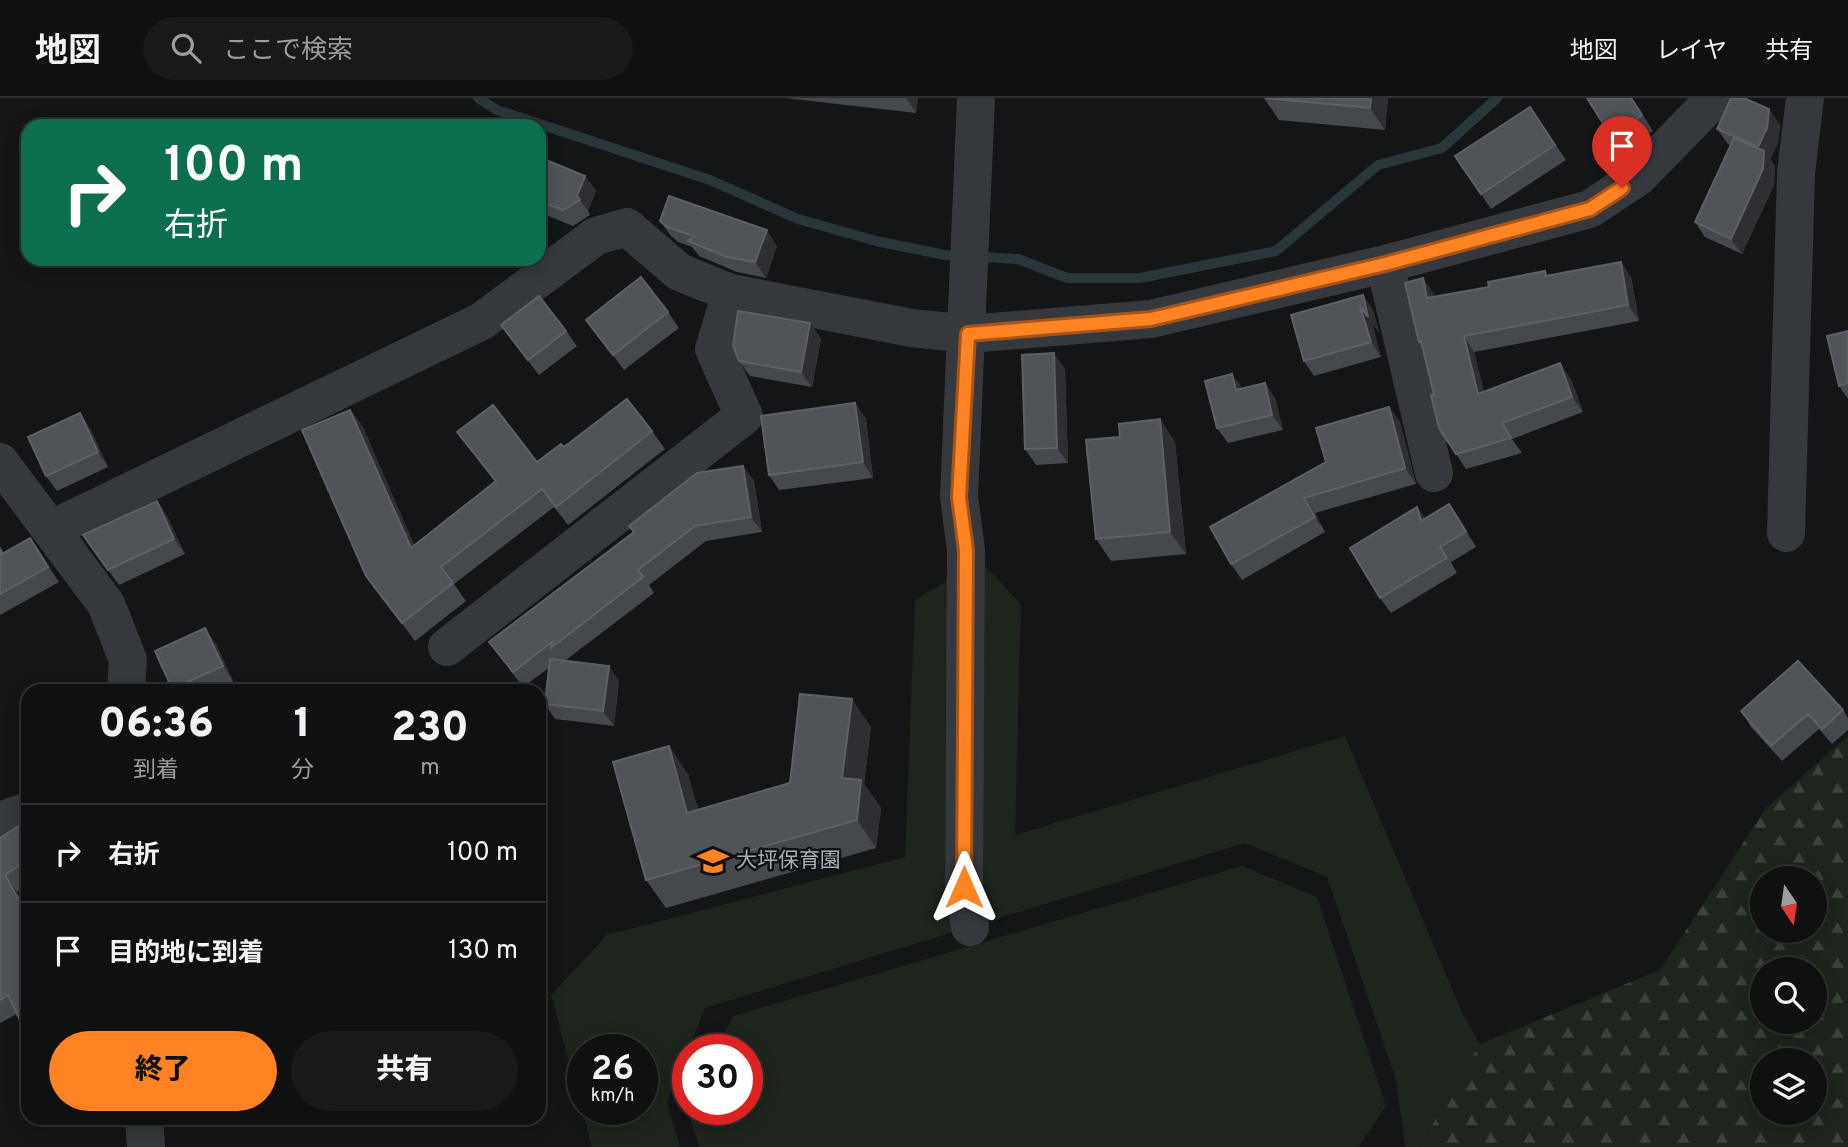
<!DOCTYPE html>
<html lang="ja">
<meta charset="utf-8">
<style>
:root{--surface:#0f1010;--page:#181919;--text:#f1f3f6;--muted:#9b9d9f;--line:#2f3030;--accent:#ff8223}
body{margin:0;font-family:Overpass,"Noto Sans JP",sans-serif;background:var(--page);color:var(--text);height:100vh;display:flex;flex-direction:column;font-size:26px;white-space:nowrap}
*{box-sizing:border-box;margin:0}
p{font-size:23px;color:var(--muted)}
.icon{flex:none;width:38px;height:38px;fill:none;stroke:currentColor;stroke-width:2;stroke-linecap:round;stroke-linejoin:round}
.map{position:relative;flex:1;overflow:hidden}
.panel{position:absolute;left:21px;top:586px;width:525px;height:441px;display:flex;flex-direction:column;background:var(--surface);border-radius:21px;box-shadow:0 4px 18px #0003,0 0 0 2px var(--line)}
.panel>*{flex:none}
.banner{position:absolute;left:21px;top:21px;width:525px;height:147px;border-radius:21px;box-shadow:0 4px 18px #0003,0 0 0 2px var(--line);background:#0b6e4f;color:#fff;overflow:hidden}
.needle{width:46px;rotate:167deg}
.tools{position:absolute;left:1750px;top:768px;display:grid;gap:14px}
.tools a{display:grid;place-items:center;width:77px;height:77px;border-radius:50%;background:var(--surface);box-shadow:0 4px 18px #0003,0 0 0 2px var(--line);font-size:35px}
.speed{position:absolute;left:567px;top:936px;display:flex;gap:14px;font-size:35px;font-weight:700;text-align:center}
.speed>*{display:grid;place-content:center;width:91px;height:91px;border-radius:50%;background:var(--surface);box-shadow:0 4px 18px #0003,0 0 0 2px var(--line);line-height:1}
.speed small{font-size:18px;font-weight:400}
.speed .limit{border:10px solid #d22;background:#fff;color:#111}
.pin{position:absolute;display:grid;place-items:center;width:60px;height:60px;color:#fff;margin:-72px -30px;border-radius:50% 50% 50% 0;rotate:-45deg;box-shadow:0 0 7px #0007}
.pin .icon{rotate:45deg}
.me{position:absolute;width:77px;margin:-38px;rotate:0deg;stroke-linejoin:round;filter:drop-shadow(0 0 5px #0008)}
.turn{display:flex;align-items:center;gap:24px;height:147px;padding:0 28px;font-size:32px}
.turn .icon{width:91px;height:91px;stroke-width:2.5}
.turn b{display:block;font-size:49px;line-height:60px}
.eta{display:flex;justify-content:space-evenly;align-items:center;height:119px;text-align:center}
.eta b{font-size:42px;font-weight:800;line-height:49px}
.action{display:flex;gap:14px;margin-top:auto;padding:14px 28px}
.action a{flex:1;height:80px;border-radius:42px;background:var(--accent);color:#111;font-size:28px;font-weight:800;line-height:80px;text-align:center}
.action a+a{background:var(--page);color:var(--text)}
ul{padding:0;list-style:none}
li{display:flex;align-items:center;gap:21px;height:98px;padding:0 28px;border-top:2px solid var(--line)}
li div{flex:1}
li b{display:block;font-size:26px}
li em{font-style:normal}
header{display:flex;align-items:center;gap:42px;box-sizing:border-box;height:98px;padding:0 35px;background:var(--surface);border-bottom:2px solid var(--line)}
header strong{font-size:33px}
nav{display:flex;gap:38px;margin-inline-start:auto;font-size:24px}
.search{width:490px;height:63px;background:var(--page);display:flex;align-items:center;gap:18px;box-sizing:border-box;padding:0 24px;border-radius:38px;color:var(--muted);font-size:26px}
.map>svg:first-child{display:block}
.green{fill:#1d251c;fill-rule:evenodd}
.forest{fill:url(#forest-firs);fill-rule:evenodd}
.lines{fill:none;stroke-linecap:round;stroke-linejoin:round}
.stream{stroke:#29373b;stroke-width:10}
.minor{stroke:#35383c;stroke-width:38}
.wall{fill:#45484c}
.shaded-wall{fill:#2d2f32}
.building{fill:#505358;stroke:#5d6167;stroke-width:2}
.route-casing{stroke:#a65417;stroke-width:18}
.route{stroke:#ff8223;stroke-width:12}
.labels{text-anchor:middle;dominant-baseline:central;stroke-width:5;stroke-linejoin:round;paint-order:stroke}
.poi-label{font-size:21px;fill:#a5afb8;stroke:#0f1011;text-anchor:start}
</style>
<header>
<strong>地図</strong>
<div class="search"><svg class="icon" aria-label="search" viewBox="0 0 24 24"><circle cx="10" cy="10" r="6"/><path d="M15 15l6 6"/></svg>ここで検索</div>
<nav><a>地図</a><a>レイヤ</a><a>共有</a></nav>
</header>
<div class="map">
<svg width="1848" height="1049" viewBox="0 0 1848 1049">
<defs>
<pattern id="forest-firs" width="22" height="20" patternUnits="userSpaceOnUse" patternTransform="scale(1.75)"><rect width="22" height="20" fill="#1d251c"/><path d="M5 1l3.5 6h-7zM16 11l3.5 6h-7z" fill="#3b423b"/></pattern>
</defs>
<rect width="100%" height="100%" fill="#141516"/>
<path class="green" d="M980,463L1021,506L1015,737L1345,638L1462,914L1480,946L1419,1049H1405L1396,982L1327,779L1245,745L705,910L667,1004L680,1049H592L551,897L607,837L905,759L915,502ZM583,952H642V1012H583Z
M1242,768L1317,799L1386,1008L1359,1049H699L687,1011L688,1009V1012H747V952H716L733,918Z"/>
<path class="forest" d="M1848,638V1049H1419L1480,946L1660,872L1766,710ZM1762,780H1815V833H1762ZM1762,872H1815V924H1762ZM1762,962H1815V1015H1762Z"/>
<g class="lines">
<path class="stream" d="M478,0L497,12L710,82L798,121L876,143L945,157L1018,161L1067,180H1140L1276,153L1378,67L1442,50L1497,0"/>
<path class="minor" d="M1385,166L1434,375
M0,364L106,506L128,562L126,593
M52,431L482,223L596,138L627,129L679,174L731,195L912,230L968,236L1151,221L1385,166L1590,111L1638,79L1715,0
M1786,435L1796,75L1805,0
M447,549L744,318L714,251L731,195
M0,723L28,713
M970,829L964,789L966,452L959,399L976,0
M144,1020L146,1049"/>
</g>
<path class="wall" d="M785,0H918L916,15Z
M1264,0H1388L1385,32L1279,22Z
M1587,0H1632L1653,33L1622,53Z
M1530,9L1566,62L1491,111L1481,96Z
M1769,11L1780,27L1778,45L1770,61L1775,68L1774,87L1742,156L1705,139L1695,124L1730,47L1728,46L1717,31Z
M539,59L585,78L596,93L588,113L590,117L573,128L539,114Z
M660,123L777,148L766,180L737,174L699,158L692,149L678,144L671,138Z
M1621,164L1631,179L1639,223L1474,254L1484,294L1571,281L1583,314L1512,341L1522,355L1466,371L1456,356L1434,297L1423,249L1419,244L1434,196V199Z
M1363,197L1373,212L1379,234L1372,225L1381,259L1314,278L1304,263Z
M668,214L679,230L624,272L586,222Z
M810,225L821,241L812,289L750,278L739,263Z
M501,227L566,233L577,248L539,277Z
M1848,233V301L1839,288Z
M1065,271L1068,365L1036,367L1025,351Z
M1232,276L1242,290L1265,285L1275,300L1283,332L1228,345L1217,330Z
M855,305L866,321L873,380L779,392L769,377Z
M1389,309L1400,324L1416,386L1315,415L1325,434L1242,482L1231,466L1326,364Z
M350,312L363,329L414,447L495,384L457,334L537,364L564,349L652,333L665,351L568,427L554,409L454,486L466,503L415,543L366,478Z
M1160,321L1175,344L1186,456L1111,463L1096,441Z
M90,330L108,369L57,393L46,378Z
M743,368L754,383L762,434L706,443L649,487L654,495L566,562L619,583L614,628L555,621L545,606L549,570L523,589L489,544Z
M157,403L167,418L185,456L119,487L83,437Z
M1417,409L1425,421H1460L1476,449L1451,464L1457,475L1391,515L1380,500Z
M30,440L59,484L0,517V448L4,455Z
M216,546L233,583L212,593H173L172,591Z
M1843,612L1848,620V632L1832,646L1819,631L1782,663L1751,629L1741,613Z
M871,629L864,686L881,710L876,750L666,810L646,782L688,676L698,712L790,685Z
M28,738V786L17,794L28,813V939L17,916L0,925V740Z"/>
<path class="shaded-wall" d="M906,0H918L916,15Z
M1371,0H1388L1385,32L1370,10Z
M1769,11L1780,27L1778,45L1770,61L1775,68L1774,87L1742,156L1731,141L1764,57L1758,49Z
M585,78L596,93L588,113L577,98Z
M767,132L777,148L766,180L755,164Z
M1621,164L1631,179L1639,223L1628,207Z
M1423,180L1434,196L1437,216L1427,200Z
M1363,197L1373,212L1379,234L1372,224L1381,259L1371,244L1360,208Z
M810,225L821,241L812,289L801,274Z
M1464,238L1474,254L1488,311L1478,296Z
M1054,255L1065,271L1068,365L1057,350Z
M1560,265L1571,281L1583,314L1572,299Z
M1232,276L1243,291L1236,292Z
M1265,285L1275,300L1283,332L1272,317Z
M855,305L866,321L873,380L863,364Z
M1389,309L1400,324L1416,386L1405,370Z
M350,312L363,329L423,467L411,450Z
M80,315L90,330L108,369L98,354Z
M1160,321L1175,344L1186,456L1170,434Z
M743,368L754,383L762,434L751,419Z
M1304,400L1315,415L1325,434L1315,419Z
M157,403L167,418L185,456L174,441Z
M1449,406L1460,421L1476,449L1466,434Z
M1417,409L1428,425L1421,423Z
M30,440L41,455L59,484L48,469Z
M205,530L216,546L233,583L223,568Z
M609,568L619,583L614,628L603,613Z
M852,601L871,629L864,686L881,710L876,750L857,722L842,680Z
M669,648L688,676L707,742L687,715Z
M5,777L17,794L28,813V818Z"/>
<path class="building" d="M1265,0H1371L1370,10Z
M1587,0H1631L1642,17L1611,38Z
M1731,0H1744L1769,11L1767,30L1758,49L1717,31Z
M1530,9L1555,47L1481,96L1455,58Z
M1734,40L1764,53L1763,71L1731,141L1695,124Z
M539,59L585,78L577,98L580,102L563,112L539,103Z
M669,98L767,132L755,164L727,159L688,143L694,138L667,129L660,123Z
M1621,164L1628,207L1464,238L1478,296L1560,265L1572,299L1502,325L1511,340L1456,356L1439,330L1431,297H1434L1421,243L1419,244L1405,185L1423,180L1427,200L1489,189L1488,184L1545,173L1546,178Z
M641,179L668,214L613,257L586,222Z
M1363,197L1368,219L1360,208L1371,244L1304,263L1291,217Z
M539,198L566,233L528,262L501,227Z
M738,213L810,225L801,274L739,263L733,248Z
M1848,233V285L1839,288L1827,238Z
M1054,255L1057,350L1025,351L1022,257Z
M1232,276L1236,292L1265,285L1272,317L1217,330L1205,283Z
M627,301L652,333L556,409L542,391L441,469L453,485L402,525L366,478L302,332L350,312L411,450L496,383L457,334L493,307L537,364L561,346L564,349Z
M855,305L863,364L769,377L761,318Z
M1389,309L1405,370L1304,400L1315,419L1231,466L1210,429L1326,364L1316,330Z
M80,315L98,354L46,378L28,339Z
M1160,321L1170,434L1096,441L1086,342L1120,339L1119,326Z
M743,368L751,419L695,428L638,472L643,479L551,550L552,544L513,574L489,544L634,434L629,428L697,375Z
M157,403L174,441L108,472L83,437Z
M1449,406L1466,434L1440,449L1447,460L1380,500L1350,450L1417,409L1421,423Z
M30,440L48,469L0,496V452L2,456Z
M205,530L223,568L172,591L155,553Z
M550,561L609,568L603,613L545,606Z
M1798,563L1843,612L1822,631L1808,616L1771,648L1741,613Z
M800,596L852,601L842,680L861,682L857,722L646,782L613,664L669,648L687,715L790,685Z
M20,727L28,738V761L5,777L28,818V939L8,897L0,902V740Z"/>
<g class="lines">
<g class="route-casing">
<path id="route" d="M964,789L966,452L959,399L968,236L1151,221L1385,166L1590,111L1622,90"/>
</g>
<use href="#route" class="route"/>
</g>
<defs>
<g id="school-bare" transform="scale(2.415)"><path d="M0-5L7-2L0 1L-7-2ZM-4 1L0 2.5L4 1V4Q0 6-4 4Z" fill="#ff8223" stroke="#0f1011" stroke-width="2.5" paint-order="stroke"/></g>
</defs>
<g fill-rule="evenodd">
<use href="#school-bare" x="713" y="763"/>
</g>
<g class="labels">
<g class="poi-label">
<text x="736" y="763">大坪保育園</text>
</g>
</g>
</svg>
<div class="tools">
<a><svg class="needle" viewBox="-14 -14 28 28"><path d="M0-13l5 13h-10z" fill="#e53935"/><path d="M0 13l5-13h-10z" fill="#9b9d9f"/></svg></a>
<a><svg class="icon" aria-label="search" viewBox="0 0 24 24"><circle cx="10" cy="10" r="6"/><path d="M15 15l6 6"/></svg></a>
<a><svg class="icon" aria-label="layers" viewBox="0 0 24 24"><path d="M12 4l9 5-9 5-9-5zM3 14l9 5 9-5"/></svg></a>
</div>
<div class="speed"><div>26<small>km/h</small></div><div class="limit">30</div></div>
<div class="pin" style="left:1622px;top:90px;background:#d93025"><svg class="icon" aria-label="arrive" viewBox="0 0 24 24"><path d="M6 21V4h12l-3 4 3 4H6"/></svg></div>
<svg class="me" style="left:964px;top:789px" viewBox="-20 -20 40 40"><path d="M0-17L14 15 0 8-14 15z" fill="#ff8223" stroke="#fff" stroke-width="4"/></svg>
<div class="banner">
<div class="turn"><svg class="icon" aria-label="right" viewBox="0 0 24 24"><path d="M7 20v-9h11M14 6l5 5-5 5"/></svg><div><b>100 m</b>右折</div></div>
</div>
<section class="panel">
<div class="eta">
<div><b>06:36</b><p>到着</p></div>
<div><b>1</b><p>分</p></div>
<div><b>230</b><p>m</p></div>
</div>
<ul>
<li><svg class="icon" aria-label="right" viewBox="0 0 24 24"><path d="M7 20v-9h11M14 6l5 5-5 5"/></svg><div><b>右折</b></div><em>100 m</em></li>
<li><svg class="icon" aria-label="arrive" viewBox="0 0 24 24"><path d="M6 21V4h12l-3 4 3 4H6"/></svg><div><b>目的地に到着</b></div><em>130 m</em></li>
</ul>
<div class="action"><a>終了</a><a>共有</a></div>
</section>
</div>
